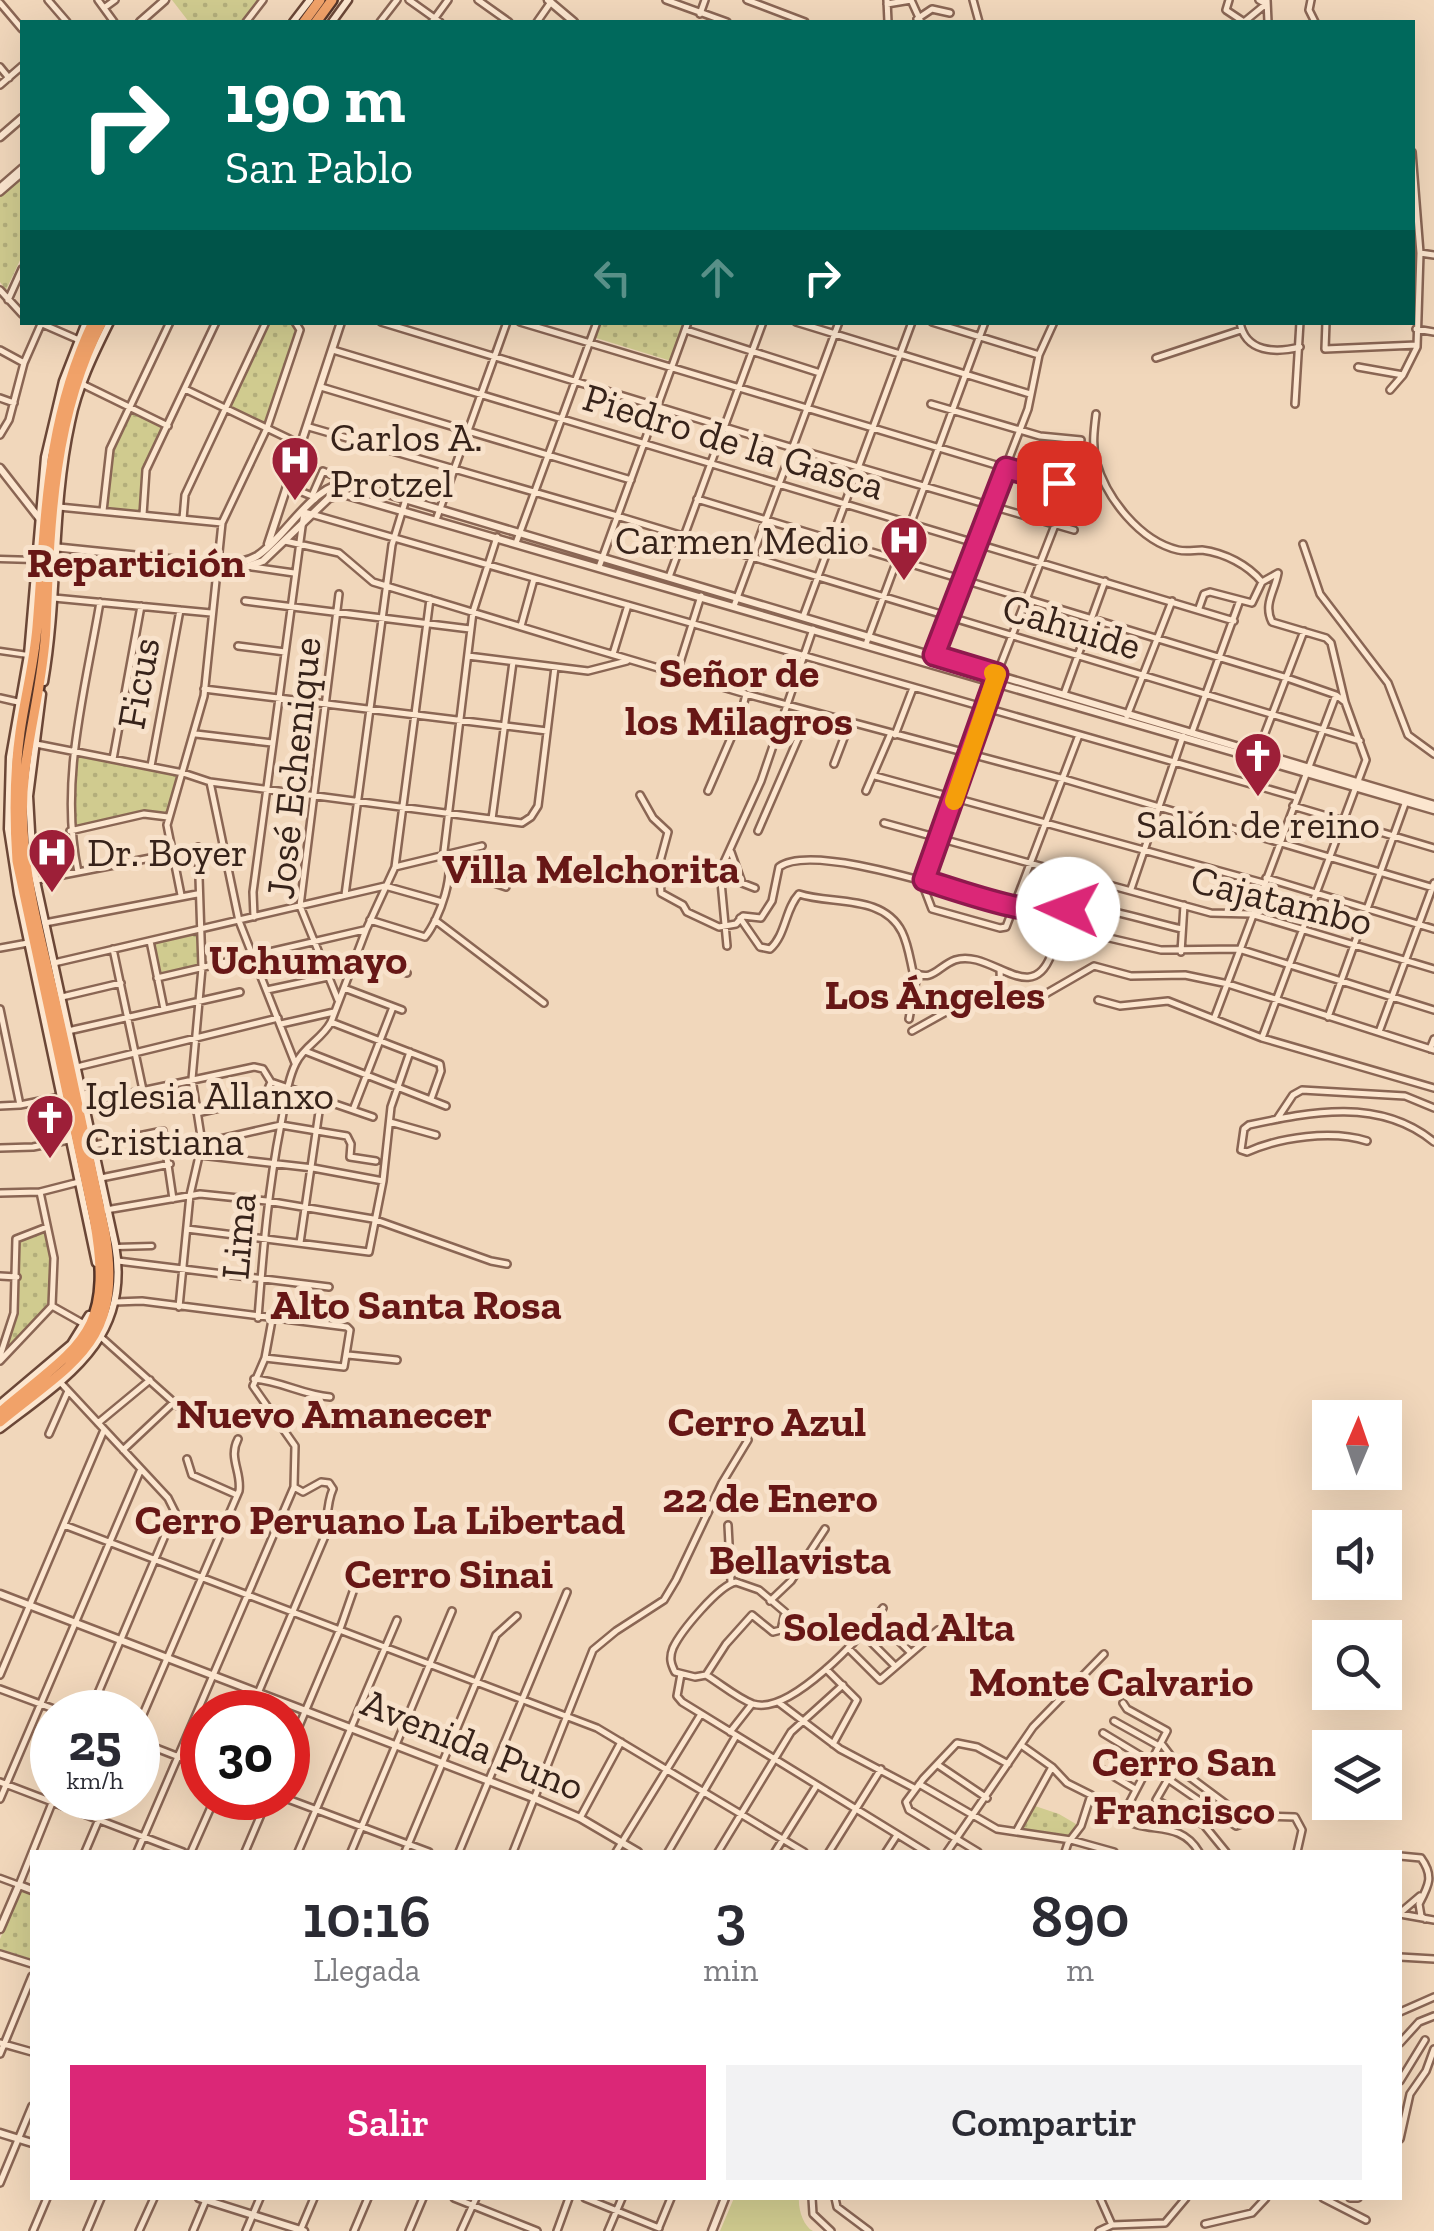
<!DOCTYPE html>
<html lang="es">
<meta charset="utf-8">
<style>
:root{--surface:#fff;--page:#f2f2f3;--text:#2b2b33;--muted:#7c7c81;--accent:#db2777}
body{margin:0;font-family:"Zilla Slab",serif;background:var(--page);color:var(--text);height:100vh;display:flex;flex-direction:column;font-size:38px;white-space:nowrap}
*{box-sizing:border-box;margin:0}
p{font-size:32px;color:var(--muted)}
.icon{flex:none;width:55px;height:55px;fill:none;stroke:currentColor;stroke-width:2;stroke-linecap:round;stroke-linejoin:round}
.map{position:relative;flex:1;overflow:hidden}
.panel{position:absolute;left:30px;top:1850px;width:1372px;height:350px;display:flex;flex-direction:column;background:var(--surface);border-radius:0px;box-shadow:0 10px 40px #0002}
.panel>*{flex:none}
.hud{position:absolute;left:20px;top:20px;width:1395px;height:305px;border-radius:0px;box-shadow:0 10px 40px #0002;background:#00695c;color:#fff;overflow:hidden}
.needle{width:65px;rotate:2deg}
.buttons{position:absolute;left:1312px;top:1400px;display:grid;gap:20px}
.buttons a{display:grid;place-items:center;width:90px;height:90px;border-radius:0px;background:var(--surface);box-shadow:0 10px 40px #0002;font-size:50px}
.speed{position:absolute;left:30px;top:1690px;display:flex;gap:20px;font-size:50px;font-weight:700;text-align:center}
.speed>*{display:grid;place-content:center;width:130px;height:130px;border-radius:50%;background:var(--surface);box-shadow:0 10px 40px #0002;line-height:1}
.speed small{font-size:25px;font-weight:400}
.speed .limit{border:15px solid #d22;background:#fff;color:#111}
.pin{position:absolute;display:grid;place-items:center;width:85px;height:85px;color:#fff;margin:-42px;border-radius:20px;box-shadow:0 5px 15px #0006}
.me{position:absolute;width:110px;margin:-55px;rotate:272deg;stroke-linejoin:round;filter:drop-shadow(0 0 8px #0008)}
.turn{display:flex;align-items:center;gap:35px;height:210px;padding:0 40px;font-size:45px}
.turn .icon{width:130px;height:130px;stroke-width:2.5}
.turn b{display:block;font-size:70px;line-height:85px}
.lanes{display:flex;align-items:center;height:95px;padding:0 40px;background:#0003;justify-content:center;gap:50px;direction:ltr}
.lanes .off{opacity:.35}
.eta{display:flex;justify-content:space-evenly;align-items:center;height:170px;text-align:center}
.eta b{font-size:60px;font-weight:600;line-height:70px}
.cta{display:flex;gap:20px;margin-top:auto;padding:20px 40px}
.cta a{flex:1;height:115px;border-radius:0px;background:var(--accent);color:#fff;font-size:40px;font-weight:600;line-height:115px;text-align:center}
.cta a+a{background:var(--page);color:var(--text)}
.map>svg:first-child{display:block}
.green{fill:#d0cb8f}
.park{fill:url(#park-dots)}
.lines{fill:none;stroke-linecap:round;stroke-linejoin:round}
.pedestrian-casing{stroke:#8a6654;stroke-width:9}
.minor-casing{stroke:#8a6654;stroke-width:10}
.tertiary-casing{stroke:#8a6654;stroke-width:11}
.secondary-casing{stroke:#6b4737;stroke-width:11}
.trunk-casing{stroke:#563529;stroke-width:14}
.pedestrian{stroke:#fce6cf;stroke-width:4}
.minor{stroke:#fce6cf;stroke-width:5}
.tertiary{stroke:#fce6cf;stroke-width:6}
.secondary{stroke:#fce6cf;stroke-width:6}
.trunk{stroke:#f1a269;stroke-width:9}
.route-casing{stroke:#8e194d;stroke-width:25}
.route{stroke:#db2777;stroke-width:18}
.slow{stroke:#f59e0b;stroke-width:18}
.labels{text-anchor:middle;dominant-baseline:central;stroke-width:10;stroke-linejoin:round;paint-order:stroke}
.poi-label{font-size:40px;fill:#37231a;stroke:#f8e2cb;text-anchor:start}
.street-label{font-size:40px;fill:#37231a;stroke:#f8e2cb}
.neighbourhood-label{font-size:42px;font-weight:bold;fill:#671716;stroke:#f8e2cb}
</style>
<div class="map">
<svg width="1434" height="2231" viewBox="0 0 1434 2231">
<defs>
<pattern id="park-dots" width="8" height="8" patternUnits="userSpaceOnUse" patternTransform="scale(2.5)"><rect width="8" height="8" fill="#d0cb8f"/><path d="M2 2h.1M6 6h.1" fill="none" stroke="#b3ae7b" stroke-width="1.8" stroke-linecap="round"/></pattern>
</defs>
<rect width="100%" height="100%" fill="#f1d7bb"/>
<path class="green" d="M734,2198H799C798,2208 803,2226 813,2231H720Z"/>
<path class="park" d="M172,0H258L241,22H189Z
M22,177V256L6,290L0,282V196Z
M269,323H290L297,331L265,424L230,408Z
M601,323V322L685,323L671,361L596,338Z
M131,410L164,427L142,475L140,512L107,507L113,452Z
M76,755L179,775L167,814L144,811L73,826Z
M201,933V966L160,977L152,944Z
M44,1230C63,1303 49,1306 2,1356L15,1325L18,1241Z
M1035,1806L1059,1814L1076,1824L1071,1839L1020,1831Z
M21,1889L32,1894V1959L0,1949V1939Z"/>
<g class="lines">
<g class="pedestrian-casing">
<path id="pedestrian" d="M0,559L35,560
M0,651L28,655
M116,1247L152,1246
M0,1878L19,1885"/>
</g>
<g class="minor-casing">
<path id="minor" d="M48,0L67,22
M98,0L114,22
M409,0L440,22
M478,0L509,22
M666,0L727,22
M747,0L805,22
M887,0L888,22
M973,0L979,22
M1229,0L1226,10L1244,22L1266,4L1259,0
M1267,0L1268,22
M1311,0L1309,10L1315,22
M0,3L22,29
M887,4L911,0L921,22
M104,8L115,0
M700,14L705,0
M917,19L932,9L950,13
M246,22L263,0
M380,22L397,0
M432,22L448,0
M537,22L551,2
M0,67L9,78
M0,85L22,66
M0,187L22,168
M0,192L22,173
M1420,253L1434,255
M0,290L22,314
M8,300L22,269
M381,322L793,448L1074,530
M520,322L1006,468L1059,483L1069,482
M796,322L1030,394
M932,322L1039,355
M1240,322C1245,353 1276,353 1300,347
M1326,322L1325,349L1417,345
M40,323L79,340
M1416,329L1434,332
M686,330L820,373
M0,350L24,363
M333,350L1234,621
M1156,358L1241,330
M1358,367L1403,375L1417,347L1420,253L1412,152
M82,384L168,426
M321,387L631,480
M185,389L302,445
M1390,390L1403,375
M0,398L14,403
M931,404L1040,436L1081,440
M1295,404L1300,322
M1096,414C1094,430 1092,446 1096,461C1106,498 1140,541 1178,550C1187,552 1194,550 1202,550C1225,553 1248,565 1262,582
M309,427L617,516L1360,741
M0,435L9,420L24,363L42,322
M297,490L312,496
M315,499L312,496L323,471L348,482
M697,499L1287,678L1336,695L1345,702
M59,507L222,523
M103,511L110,449L170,322
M143,515L146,470L216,322
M183,519L185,495L266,322
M436,520L507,322
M1055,525L997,674L930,860L924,888L932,909L1000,928L1006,927L1079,735
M285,541L339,553L373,582L584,646L746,694L1064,779L1434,888
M516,543L597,322
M1303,544L1320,594L1388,683L1408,735L1434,754
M252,567L294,573
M599,567L688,322
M669,577L763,322
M54,598L211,613
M245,601L470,629
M734,606L839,322
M1199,608L1204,594L1210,592L1252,603L1262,582L1278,573
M803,617L912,322
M521,626L534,579
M866,644L985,322
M238,646L285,652
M613,654L628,605
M933,655L1028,409L1039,355L1054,322
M468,656L588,671L627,661
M677,672L701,596
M204,689L547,731
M1064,694L1105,581
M0,698L18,702
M1127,716L1172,601
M1192,732L1240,600
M196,734L272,743
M895,735L913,688
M36,744L183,773L210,782L522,823L531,817L538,806L555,667
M1257,754L1304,631
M113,759L141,606
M834,764L850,722
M151,766L180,610
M875,776L1263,883
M210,782L239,921L295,1063
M708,791L741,715L746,694
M866,791L891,733
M640,795L653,818L668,832L659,865L661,893L683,905L687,912L719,927L736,924L743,916L761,918L772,901L779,867C815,840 972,898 1017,907C1030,909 1050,915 1063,911C1072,909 1075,906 1085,907C1117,910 1150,922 1182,929
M1293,806L1434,848
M492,819L513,662
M884,823L1211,913L1251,914L1434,969
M70,831L144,814L168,817
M758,831L810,711
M731,852L742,883L755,888
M395,867L482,846
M449,868L506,887
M78,872C59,782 85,691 100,602
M1266,878L1434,929
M37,880L171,854
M1131,889L1183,736
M181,895L167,825L204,696L222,523L267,428L300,330L295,322
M345,895L392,545L406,499
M254,917L253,892L304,512L1296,797
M740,918L760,947L770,949C786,935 785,909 799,894C832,905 883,894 902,932C908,944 910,959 913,972C933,983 938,966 955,960C990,948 1031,1008 1051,955L1105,937L1161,950L1239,949L1434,1010
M370,920L425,937C439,920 458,870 444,851L473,612L497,537
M435,920L544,1003
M45,923L197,894
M150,941L164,1009
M727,946L720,871L761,781L813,629
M0,948L28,943
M113,949L143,1090
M1181,952L1184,905
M358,955L407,973
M54,963L385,886L442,902
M1000,969L1001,1000
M157,978L364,930
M344,988L402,1010
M267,990L328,977
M62,997L121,983
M338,1000L300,906L339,594
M1098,1000L1120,1006L1168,1001L1262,1038L1434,1088
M0,1009L20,1105
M1328,1017L1406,801
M909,1019L917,975
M1214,1019L1336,695
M331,1022L440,1064L441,1071L431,1099
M281,1024L334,1012
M68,1031L240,992
M912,1031L973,997L1017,1002L1035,1000L1094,966L1131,976L1185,975L1228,984L1434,1050
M1379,1032L1434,883
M1262,1038L1366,760L1345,702L1331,643L1326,638L1272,622C1263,604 1275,591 1278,573
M1430,1049L1434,1039
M305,1051L446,1106
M77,1067L278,1018
M271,1082L373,1117
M85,1103L254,1067L263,1069L271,1082
M0,1106L20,1105L60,1097
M353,1110L393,1007
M197,1113L264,1098L271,1082
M1277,1119L1293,1095L1302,1090L1405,1096L1434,1108
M390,1122L436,1135
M1367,1141C1332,1130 1280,1137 1247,1152L1241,1150L1244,1129L1249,1125C1310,1112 1380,1097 1434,1142
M202,1143L281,1125L347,1136L351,1144L350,1157L376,1161
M94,1145L163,1131L173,1199
M0,1148L33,1147L69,1140
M200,1155L313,1168L383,1181
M101,1178L170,1164
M0,1193L40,1192L79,1182
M106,1210L200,1194L267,1201L373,1219L491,1261L507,1264
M187,1229L369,1252L383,1181L391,1107L410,1052
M300,1243L321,1098
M118,1261L329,1287
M0,1276L17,1277
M115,1302L142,1301L347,1327L350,1330L344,1367L265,1358
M52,1306L84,1324
M179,1307L190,1195L202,1143L192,1079L202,968L198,847
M258,1318C263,1253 268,1188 281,1124C285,1104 287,1081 296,1063C304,1046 322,1039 331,1022L366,930L395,867L430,599
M102,1338L188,1415L210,1414
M348,1355L397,1360
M0,1356L14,1313L16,1239L47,1227
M0,1361L52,1306L54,1258L40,1192
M254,1379C281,1381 303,1395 330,1397
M61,1383L168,1498L175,1512L90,1712
M98,1423L150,1380
M49,1434L68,1391
M123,1450L174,1402
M187,1459L192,1475L237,1495
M64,1525L597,1728L804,1852
M728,1525L731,1582
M736,1582L759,1590L785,1612L781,1630L773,1632L752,1615L726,1644L706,1675L695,1677L675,1672C671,1664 669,1658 673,1648C681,1631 719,1585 736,1582Z
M770,1601L791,1581L825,1529
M876,1618L909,1651
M862,1633L895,1666
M848,1648L880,1680L938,1630
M826,1669L857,1700L833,1744
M681,1674L677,1696L682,1702L926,1852
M0,1675L104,1430
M706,1675C721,1684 737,1698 753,1704C790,1716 863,1635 883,1608
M0,1689L62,1712
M778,1702L840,1749L914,1788
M1123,1703L1127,1709L1167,1731L1122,1817C1146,1836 1179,1818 1199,1852
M250,1712L325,1536C328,1520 326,1504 333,1489L329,1483L321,1482L303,1492L294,1487
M1114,1721L1159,1746
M138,1726L239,1491C242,1472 228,1458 238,1439
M730,1732L752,1704
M1103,1733L1151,1762
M138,1741L202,1766
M1161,1743L1183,1772L1226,1804
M1021,1745L1052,1767L1067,1783L1091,1795L1081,1826L1068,1843L1065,1852
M288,1752L340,1629L355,1586
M1107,1753L1143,1776
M938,1765L987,1798
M1149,1766L1236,1826L1263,1816L1295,1817L1302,1830L1297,1852
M1098,1767L1135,1789
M1167,1781L1156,1800L1204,1825L1226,1852
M0,1782L183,1852
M919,1784L997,1829L1071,1840L1114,1852
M285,1798L429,1852
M0,1799L141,1469
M580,1818L621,1742
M1016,1832L1052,1767
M85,1852L108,1798
M137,1852L294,1487L295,1446L253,1386L265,1358L272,1320
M191,1852L215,1798
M245,1852L268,1798
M298,1852L397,1620
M351,1852L452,1611
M405,1852L496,1635L517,1616
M459,1852L567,1592
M513,1852L593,1650L616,1631L664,1600L676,1580L722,1483L748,1440
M616,1852L701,1714
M668,1852L736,1736
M718,1852L791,1732L843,1685
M775,1852L817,1785
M829,1852L881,1769
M886,1852L897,1835
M947,1852L1033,1727L1104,1654
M978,1852L909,1810L906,1802L923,1779L957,1743L977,1747L1008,1764
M1400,1856L1421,1858C1434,1876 1429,1885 1419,1904L1421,1916L1425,1919
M19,1885L54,1798
M1400,1913L1420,1896
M1400,1914L1434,1920
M0,1954L32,1964
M1400,1957L1434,1959
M1400,2012L1434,1997
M0,2043L32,2052
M1400,2043L1419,2022L1434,2016
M0,2054L32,1976
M1400,2081L1425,2040
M1400,2139L1410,2094L1426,2071L1434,2049
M0,2183L32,2106
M454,2198L537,2231
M585,2198L659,2228
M812,2198L813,2214L831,2231
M835,2198L837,2207L869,2231
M1100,2198L1112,2225
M1323,2198L1366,2220
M1350,2198H1358
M1205,2224L1252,2213L1266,2198
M659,2227L671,2198
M33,2231L47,2198
M87,2231L101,2198
M139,2231L154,2198
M193,2231L206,2200
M246,2231L260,2198
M300,2231L314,2198
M354,2231L368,2198
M409,2231L423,2198
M461,2231L476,2198
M557,2231L569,2198
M608,2231L622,2198
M1099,2231L1112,2225L1165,2223L1186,2198"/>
</g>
<g class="tertiary-casing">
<path id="tertiary" d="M548,0L574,22
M140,22L165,0
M0,137L22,118
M0,468L39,518
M268,544L341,322
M53,547L218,564C231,564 245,563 257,556C287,537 313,481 351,483L1434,805
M51,557L230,573L263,561L329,498L343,494L1434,810
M0,1594L536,1799L580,1818L638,1852
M0,1929L19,1885L32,1890
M0,2133L32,2143
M199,2198L304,2231
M712,2231L725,2198"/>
</g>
<g class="secondary-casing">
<path id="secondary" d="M293,22L310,0
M332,22L348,0
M86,322L63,381L45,457L28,655L10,757L8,829L18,894L96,1263
M44,682C59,596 52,508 71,422C78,387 94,354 110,322
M0,1404L71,1344L89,1315
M0,1429C66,1378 132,1340 115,1244L33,867L29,796L42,694"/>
</g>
<g class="trunk-casing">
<path id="trunk" d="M304,22L320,0
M316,22L332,0
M0,1412C82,1343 115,1334 94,1218L17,861C14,818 14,775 20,732C25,697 34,663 37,627C46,519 45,423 93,322
M0,1422C76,1360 123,1342 105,1233C89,1159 74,1084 57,1010C44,951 26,891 23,830C18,760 43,696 46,627C50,522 53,417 102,322"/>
</g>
<use href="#pedestrian" class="pedestrian"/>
<use href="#minor" class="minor"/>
<use href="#tertiary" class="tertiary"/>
<use href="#secondary" class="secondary"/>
<use href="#trunk" class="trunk"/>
</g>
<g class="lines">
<g class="route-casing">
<path id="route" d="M1059,483L1006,468L934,655L997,674L924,880C957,890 1038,920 1068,909"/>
</g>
<use href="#route" class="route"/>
<path class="slow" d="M954,801L997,674L993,673"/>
</g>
<defs>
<g id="hospital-pin" transform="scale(2.5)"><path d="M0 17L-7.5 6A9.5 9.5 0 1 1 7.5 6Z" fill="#9d1f38" stroke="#f8e2cb"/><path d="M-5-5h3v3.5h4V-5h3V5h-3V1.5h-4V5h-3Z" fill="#fff"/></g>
<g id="church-pin" transform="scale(2.5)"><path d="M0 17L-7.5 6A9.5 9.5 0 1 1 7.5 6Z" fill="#9d1f38" stroke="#f8e2cb"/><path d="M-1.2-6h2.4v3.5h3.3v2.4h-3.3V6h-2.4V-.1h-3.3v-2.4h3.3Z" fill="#fff"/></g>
</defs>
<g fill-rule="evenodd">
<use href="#hospital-pin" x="295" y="460"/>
<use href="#hospital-pin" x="904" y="540"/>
<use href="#church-pin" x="1258" y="756"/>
<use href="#hospital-pin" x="52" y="852"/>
<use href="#church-pin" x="50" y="1118"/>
</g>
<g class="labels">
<g class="poi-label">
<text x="330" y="437">Carlos A.<tspan x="330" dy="46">Protzel</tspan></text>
<text x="869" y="540" text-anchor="end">Carmen Medio</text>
<text x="1258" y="824" text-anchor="middle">Salón de reino</text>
<text x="87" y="852">Dr. Boyer</text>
<text x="85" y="1095">Iglesia Allanxo<tspan x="85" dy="46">Cristiana</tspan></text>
</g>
<g class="street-label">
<text transform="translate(734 441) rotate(17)">Piedro de la Gasca</text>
<text transform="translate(1072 626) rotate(17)">Cahuide</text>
<text transform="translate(138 683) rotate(-80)">Ficus</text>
<text transform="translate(293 768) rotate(-84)">José Echenique</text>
<text transform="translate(1282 900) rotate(14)">Cajatambo</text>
<text transform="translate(238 1236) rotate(-85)">Lima</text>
<text transform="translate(473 1744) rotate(22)">Avenida Puno</text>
</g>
<g class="neighbourhood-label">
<text x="136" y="562">Repartición</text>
<text x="739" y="672">Señor de<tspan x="739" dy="48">los Milagros</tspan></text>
<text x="591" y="868">Villa Melchorita</text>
<text x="308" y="959">Uchumayo</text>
<text x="935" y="994">Los Ángeles</text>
<text x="416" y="1304">Alto Santa Rosa</text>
<text x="334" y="1413">Nuevo Amanecer</text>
<text x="767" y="1421">Cerro Azul</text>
<text x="770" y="1497">22 de Enero</text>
<text x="380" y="1519">Cerro Peruano La Libertad</text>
<text x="800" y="1559">Bellavista</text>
<text x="449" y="1573">Cerro Sinai</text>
<text x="899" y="1626">Soledad Alta</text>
<text x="1111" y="1681">Monte Calvario</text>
<text x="1184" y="1761">Cerro San<tspan x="1184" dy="48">Francisco</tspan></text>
</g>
</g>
</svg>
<div class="buttons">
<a><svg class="needle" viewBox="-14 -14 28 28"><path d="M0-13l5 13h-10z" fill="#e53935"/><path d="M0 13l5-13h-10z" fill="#7c7c81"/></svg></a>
<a><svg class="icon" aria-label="sound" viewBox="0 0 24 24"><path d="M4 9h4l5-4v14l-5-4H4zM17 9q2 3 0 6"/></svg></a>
<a><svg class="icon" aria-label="search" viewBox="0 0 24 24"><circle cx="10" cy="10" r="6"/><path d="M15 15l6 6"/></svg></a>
<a><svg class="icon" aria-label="layers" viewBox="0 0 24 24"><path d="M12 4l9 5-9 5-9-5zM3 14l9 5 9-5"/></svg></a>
</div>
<div class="speed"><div>25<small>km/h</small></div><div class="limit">30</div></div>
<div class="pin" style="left:1059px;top:483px;background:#d93025"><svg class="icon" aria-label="arrive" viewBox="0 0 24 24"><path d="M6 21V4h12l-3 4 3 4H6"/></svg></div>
<svg class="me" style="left:1068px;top:909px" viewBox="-20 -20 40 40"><circle r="19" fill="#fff"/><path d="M0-13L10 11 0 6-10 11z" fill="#db2777"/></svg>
<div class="hud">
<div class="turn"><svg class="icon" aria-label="right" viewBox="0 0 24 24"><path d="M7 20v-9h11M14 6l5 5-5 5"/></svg><div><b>190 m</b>San Pablo</div></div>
<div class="lanes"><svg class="icon off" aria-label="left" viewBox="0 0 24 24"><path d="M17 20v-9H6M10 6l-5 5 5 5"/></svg><svg class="icon off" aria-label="ahead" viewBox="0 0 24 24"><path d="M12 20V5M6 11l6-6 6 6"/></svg><svg class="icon" aria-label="right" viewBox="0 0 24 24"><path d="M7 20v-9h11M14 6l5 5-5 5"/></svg></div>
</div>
<section class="panel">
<div class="eta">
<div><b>10:16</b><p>Llegada</p></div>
<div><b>3</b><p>min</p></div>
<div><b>890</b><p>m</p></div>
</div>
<div class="cta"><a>Salir</a><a>Compartir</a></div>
</section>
</div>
